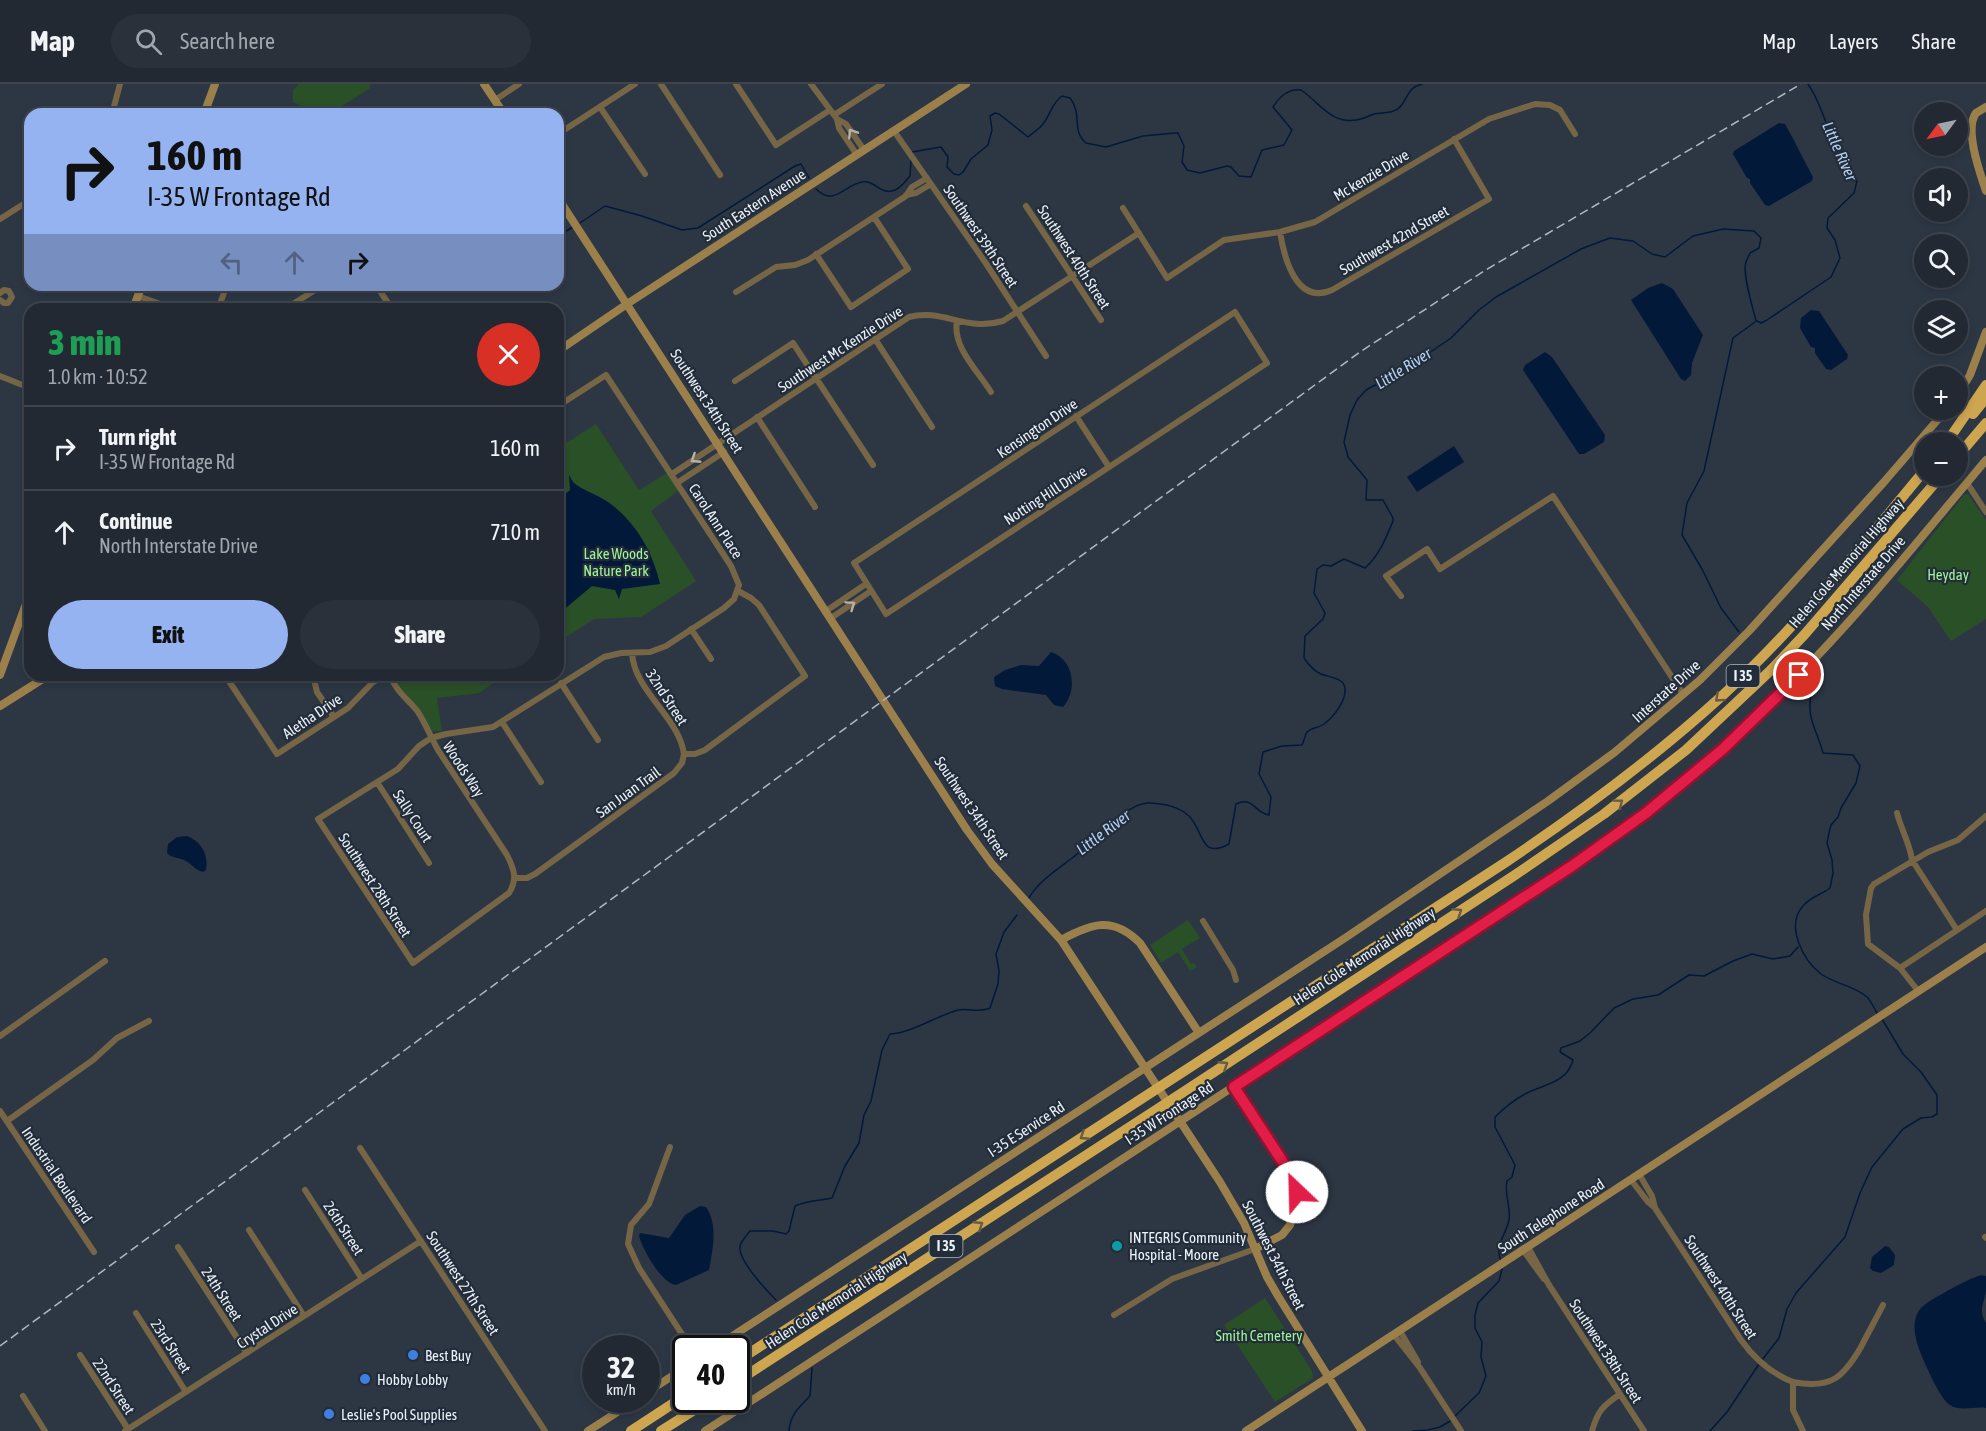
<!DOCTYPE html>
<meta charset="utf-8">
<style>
:root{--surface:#222933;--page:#2a313b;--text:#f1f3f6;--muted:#a2a6ac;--line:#3f454e;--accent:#95b2f1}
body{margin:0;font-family:"Asap Condensed",sans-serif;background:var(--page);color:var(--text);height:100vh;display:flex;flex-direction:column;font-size:22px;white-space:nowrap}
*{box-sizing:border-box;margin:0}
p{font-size:20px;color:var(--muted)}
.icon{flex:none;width:33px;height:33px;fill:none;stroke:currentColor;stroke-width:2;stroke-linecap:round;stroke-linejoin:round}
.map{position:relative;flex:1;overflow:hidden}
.sheet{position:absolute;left:24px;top:219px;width:540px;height:378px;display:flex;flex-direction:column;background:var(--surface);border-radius:18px;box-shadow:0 3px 9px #0003,0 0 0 2px var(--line)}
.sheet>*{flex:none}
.top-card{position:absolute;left:24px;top:24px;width:540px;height:183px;border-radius:18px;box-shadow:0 3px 9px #0003,0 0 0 2px var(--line);background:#95b2f1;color:#111;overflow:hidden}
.needle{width:39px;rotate:237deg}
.tools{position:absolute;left:1914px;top:18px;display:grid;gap:12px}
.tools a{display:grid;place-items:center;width:54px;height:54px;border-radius:50%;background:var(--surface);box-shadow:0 3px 9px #0003,0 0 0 2px var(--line);font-size:30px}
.speed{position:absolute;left:582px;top:1251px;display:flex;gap:12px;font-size:30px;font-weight:700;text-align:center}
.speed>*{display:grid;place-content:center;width:78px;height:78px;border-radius:50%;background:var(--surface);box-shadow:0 3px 9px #0003,0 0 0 2px var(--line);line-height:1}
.speed small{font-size:15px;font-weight:400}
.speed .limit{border:3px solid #111;border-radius:9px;background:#fff;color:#111}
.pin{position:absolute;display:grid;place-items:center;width:51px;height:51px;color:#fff;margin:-26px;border:3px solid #fff;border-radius:50%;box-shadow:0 2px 6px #0007}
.me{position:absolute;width:66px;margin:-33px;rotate:336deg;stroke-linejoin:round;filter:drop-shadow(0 0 4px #0008)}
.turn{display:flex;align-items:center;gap:21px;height:126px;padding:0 24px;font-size:27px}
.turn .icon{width:78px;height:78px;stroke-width:2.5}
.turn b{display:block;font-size:42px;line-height:51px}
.lanes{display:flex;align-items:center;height:57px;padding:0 24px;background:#0003;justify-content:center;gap:30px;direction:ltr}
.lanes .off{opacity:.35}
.round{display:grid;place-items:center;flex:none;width:63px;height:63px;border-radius:32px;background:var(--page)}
.headline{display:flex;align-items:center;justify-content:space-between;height:102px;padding:0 24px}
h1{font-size:36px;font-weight:800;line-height:45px;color:#1e9e55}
.cta{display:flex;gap:12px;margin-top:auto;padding:12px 24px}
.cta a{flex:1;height:69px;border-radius:36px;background:var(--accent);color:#111;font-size:24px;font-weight:800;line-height:69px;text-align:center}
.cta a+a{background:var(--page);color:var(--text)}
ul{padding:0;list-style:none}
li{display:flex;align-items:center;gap:18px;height:84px;padding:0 24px;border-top:2px solid var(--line)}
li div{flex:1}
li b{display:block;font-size:22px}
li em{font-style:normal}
header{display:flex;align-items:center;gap:36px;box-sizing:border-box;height:84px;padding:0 30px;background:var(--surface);border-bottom:2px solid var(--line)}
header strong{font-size:28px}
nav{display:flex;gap:33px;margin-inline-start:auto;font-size:21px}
.search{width:420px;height:54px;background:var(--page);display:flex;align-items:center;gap:15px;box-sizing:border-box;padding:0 21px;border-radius:33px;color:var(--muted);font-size:22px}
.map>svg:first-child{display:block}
.green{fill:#2a5028}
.water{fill:#031939}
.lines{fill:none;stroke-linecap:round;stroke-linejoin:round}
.stream{stroke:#031939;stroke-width:1.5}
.street{stroke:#776646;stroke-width:6}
.secondary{stroke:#9b804b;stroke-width:8}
.highway{stroke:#cfa650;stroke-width:10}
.rail{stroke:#b0b8c1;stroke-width:1.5;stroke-dasharray:9 4.5;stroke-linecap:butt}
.oneway{stroke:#b6b2a8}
.oneway2{stroke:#685d42}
.route-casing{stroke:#92132f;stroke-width:15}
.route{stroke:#e11d48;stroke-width:10}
.culture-dot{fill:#0f9aa8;stroke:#232d39;stroke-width:2}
.shop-dot{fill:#3f7fe0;stroke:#232d39;stroke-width:2}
.labels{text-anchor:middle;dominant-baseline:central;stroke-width:4.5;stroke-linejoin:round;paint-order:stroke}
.shield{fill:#232d39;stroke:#aeb6bf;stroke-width:1.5}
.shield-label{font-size:14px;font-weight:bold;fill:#eaf1f9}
.street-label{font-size:15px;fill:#eaf1f9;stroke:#232d39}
.park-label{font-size:15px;fill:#9ff399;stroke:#232d39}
.poi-label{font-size:15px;fill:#eaf1f9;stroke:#232d39;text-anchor:start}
.water-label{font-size:16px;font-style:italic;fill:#b5cff3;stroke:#232d39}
</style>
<header>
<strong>Map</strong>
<div class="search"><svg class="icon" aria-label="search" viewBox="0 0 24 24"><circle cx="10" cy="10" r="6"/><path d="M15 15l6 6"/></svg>Search here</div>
<nav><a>Map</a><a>Layers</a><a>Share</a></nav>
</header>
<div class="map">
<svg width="1986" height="1347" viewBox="0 0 1986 1347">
<rect width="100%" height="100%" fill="#2d3744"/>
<path class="green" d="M299,0H370V4L330,30H318L293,18V6Z
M596,340L639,406L667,389L678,407L651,427L696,497L641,533L594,535L558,558V375L563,361Z
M1968,410L1986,436V535L1951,557L1928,523L1897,496L1964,411Z
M394,591H506L479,609L437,614L442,647H432L422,628L401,607Z
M1188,836L1200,854L1182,865L1191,880L1194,879L1197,883L1190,887L1178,868L1161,879L1150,861Z
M1265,1214L1312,1287L1313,1294L1275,1318L1224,1241Z"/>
<path class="water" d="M1779,39L1785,40C1795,57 1803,75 1813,93L1812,97L1769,122L1765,121L1750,99V95L1747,94L1733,70L1734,67Z
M1662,199L1673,205L1703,251L1692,279L1691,291L1685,297L1681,295L1631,216L1648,204Z
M1811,226L1819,227L1848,271L1847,275L1831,286L1826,285L1815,269V264L1811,263L1800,244L1801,234Z
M1545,268L1552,273L1605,351L1604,358L1584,370H1579L1523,286L1525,281Z
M1454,362L1464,378L1417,408L1407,393Z
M569,391C571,394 572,397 574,399C582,406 598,411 608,418C635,437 653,468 660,500L622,505L619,515L615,506L592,502L561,528H558V423L564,411L570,406Z
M1051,568C1074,575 1078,607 1063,623L1054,621L1046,611L1002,605L995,602L994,593L1005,586L1021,581L1039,582Z
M187,752C201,757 209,771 206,786L203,788C195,786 193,781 186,777C179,773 173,775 167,769L168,760L177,753Z
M700,1122L706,1123C718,1140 713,1166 709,1186L676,1201C661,1199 643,1166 639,1152L640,1149L669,1154L685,1131Z
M1885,1162L1889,1163L1895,1171L1894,1181L1881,1189L1873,1187L1870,1184L1872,1173Z
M1981,1191L1986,1192C1986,1197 1986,1202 1986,1207C1984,1220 1978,1226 1986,1239V1324C1975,1322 1959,1328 1950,1321C1942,1316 1932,1295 1928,1286C1920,1269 1907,1242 1920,1225C1926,1218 1939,1212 1947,1207C1958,1201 1969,1195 1981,1191Z"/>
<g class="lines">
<path class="stream" d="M912,68L941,63L948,73L947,83L954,90L959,91L963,88L971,75L988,61L992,46L990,32L995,29L999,30L1028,53C1033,49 1039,45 1043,40C1051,30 1051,20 1062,12L1070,14C1083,31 1071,47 1086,59L1106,63L1143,52L1175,49H1178L1184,62L1182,78L1187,86L1200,89L1227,82L1231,83L1239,92L1251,93L1262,66L1284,61L1292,46L1273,23C1279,13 1289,4 1301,6C1319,18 1331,40 1356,36C1363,35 1368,32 1374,30C1383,28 1394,30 1400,23C1408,14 1408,3 1422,0
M816,105C834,123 844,101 862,98C875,96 880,110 892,107C900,106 905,97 910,92L911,76
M580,139L605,122L642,132L682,146L698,144L795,82L801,80L809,94
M558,152L573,143
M1757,237L1761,239L1767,236L1831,193L1840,174L1835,156L1827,144L1828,134L1854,109L1857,97C1845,80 1836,62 1828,43C1821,27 1818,14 1808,0
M1739,548L1721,524L1702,485L1682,451L1687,419L1704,387L1733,254L1755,238
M1798,605L1811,612C1806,633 1818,649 1823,669L1853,671L1860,682L1856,699L1841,724L1838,733L1831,741L1829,749L1827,759L1832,776L1833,789L1830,804C1821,811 1810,813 1803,822C1785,842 1803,876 1821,890C1835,900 1855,902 1867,913C1871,917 1874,924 1877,929
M1029,814C1039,796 1061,783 1076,771C1093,757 1128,717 1150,719C1164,720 1178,722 1189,732C1204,747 1200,776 1229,760L1236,720C1254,712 1253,728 1269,731L1271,713L1259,690L1263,668L1282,662L1302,661C1304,657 1305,651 1307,648C1312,643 1319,644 1324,640C1334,633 1351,611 1343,599C1338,593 1328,593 1321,590C1314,587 1308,580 1304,574L1305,552L1323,535L1325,529L1314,509L1317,485L1323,481L1331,482L1344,475L1365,484C1379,472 1386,454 1393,437V434L1383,416H1366L1367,396L1348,373L1344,358L1350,331L1357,316L1366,306L1410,282L1451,254L1479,226L1496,213L1581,165L1610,154L1633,157L1652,170L1665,173L1693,152L1723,145L1754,147L1761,154L1759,164L1750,169C1749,172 1747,175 1746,178C1742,190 1753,224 1756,237
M1501,1177C1494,1161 1506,1151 1509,1136C1511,1122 1504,1110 1507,1097L1512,1093L1515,1081L1495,1043V1033C1504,1024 1514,1016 1525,1010C1544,1000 1567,999 1573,976L1560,968L1561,964L1580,957L1590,949L1614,924L1633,915L1658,911L1689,891L1704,892L1733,877L1752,870L1773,875L1790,872L1798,863
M776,1216C767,1207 737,1175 740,1162C741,1157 747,1151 750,1147H773L786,1150L789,1147L795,1122C808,1116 819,1117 832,1114L845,1082L859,1059L864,1031L871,1017L882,966L890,950C912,949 936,932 958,926C969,924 980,929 990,924L998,900L999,887L996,870L1004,848L1017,831
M1762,1276L1779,1254L1787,1225L1796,1209L1845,1153L1860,1109L1872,1083L1903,1045L1921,1034L1932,1033L1937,1030V1011L1921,988L1903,970L1882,935
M1455,1332L1479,1309L1486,1292L1481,1273L1482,1258L1475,1244V1231L1478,1219L1499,1197L1502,1185
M789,1347C790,1331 799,1323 810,1312L812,1284
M1413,1347L1428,1346L1440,1343L1452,1336
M1710,1347L1727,1328L1759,1280"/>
<path class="street" d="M661,0L720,91
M736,0L776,61L830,26
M811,0L837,35L846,40L864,66
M495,16L519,0
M114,23L136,30
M600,23L645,90
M71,28L74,30
M112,30L120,0
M834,31L882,0
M837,35L839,44L857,71
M894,47L985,178L1046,272
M558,50L635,0
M26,79L30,85
M906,111L916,109L931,100
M1026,122L1101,236
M1123,124L1167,194L1224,156L1280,148L1315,138L1489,35L1535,20L1550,21L1560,26L1575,50
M0,135L30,116
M1280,148C1284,173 1296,222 1332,206L1489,115L1454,55
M816,170L851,223L908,185L874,133
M376,201L392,225
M736,208L776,183L795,181L808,176L906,112L912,103L927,94
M0,209L4,206L9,207L12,213L8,219H4L0,216
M138,212L174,225
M218,225L227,201
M285,225L323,201
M1235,228L1267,279L886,530L854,479Z
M957,237C952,263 978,287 991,308
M875,255L932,343
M0,292L30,304
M735,297L793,259L873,381
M1076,332L1109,383
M757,333L815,423
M672,390L909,233C942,224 966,248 1003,237L1139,149
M677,399L724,368
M1967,399L1986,428
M1401,512L1386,492L1427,465L1440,485L1553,412L1683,610
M826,527L866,500
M831,534L871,507
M691,545L711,575
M632,569C634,607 679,633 684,670
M225,591L277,670L348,624L373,598L387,591
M313,591L317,608L334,633
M390,591C396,608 408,615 418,628C426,640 431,654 438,666L507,771C514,785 518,795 509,809L413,879L318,735L398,685L419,662L431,654L446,650L493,643L604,573L621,569L650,568L666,562L724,524L734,515L739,501L731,482L606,291L558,322
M561,599L598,656
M502,638L541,698
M377,698L429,779
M1897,729C1901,745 1910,760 1912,776L1957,846
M515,794H527L535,790L674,689L682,679L684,670H695L705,666L805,592L759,521L751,514L738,507
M1203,837L1233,886L1236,896
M1900,884L1986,827
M1919,908L1900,884L1868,860L1866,831L1871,804L1874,800L1928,768L1958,756L1986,732
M0,952L105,877
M0,1027L94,1168
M7,1037L93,976L117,954L149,937
M670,1063L649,1120L631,1141L628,1160L639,1184L691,1264
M360,1064L545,1347
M1639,1090L1652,1112L1655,1124L1741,1256C1754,1274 1772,1290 1793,1298V1326L1803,1347
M1631,1096L1648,1118L1654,1123
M305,1106L362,1195
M249,1146L304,1232
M1985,1153L1986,1154
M178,1163L247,1269
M1528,1163L1549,1201L1644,1347
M1523,1166L1544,1195
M136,1229L186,1308
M1114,1231L1172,1195L1255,1165
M1400,1247L1418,1278
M1394,1251L1420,1284L1461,1347
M80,1271L128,1345
M1793,1298C1831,1305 1843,1294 1861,1263C1868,1249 1876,1235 1883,1221
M23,1312L45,1347
M125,1347L421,1157
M1592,1347C1598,1326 1603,1322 1620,1310"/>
<path class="secondary" d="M484,0L504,30
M1986,23L1976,29C1964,45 1980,89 1986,107
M204,30L215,0
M558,114L967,746L992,780L1061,856L1220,1098L1244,1139L1267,1193L1278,1212L1362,1347
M133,225L142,201
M558,267L627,220L966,0
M1958,311L1970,291L1986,248
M0,591L30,509
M0,622L49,591
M1061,856C1092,839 1113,832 1140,859L1199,949
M1234,1003L1290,1089L1297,1108V1122L1290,1141L1282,1151L1255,1165
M714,1264L1345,854L1548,717L1615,668L1700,596L1749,547L1884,398L1946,326
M646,1309L686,1283
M588,1347L636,1316
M705,1347L1572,782C1649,727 1718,673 1785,605C1857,534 1921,453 1986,376
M1246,1347L1986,863"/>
<path class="highway" d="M1973,330L1986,314
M1947,358L1986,301
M1958,372L1986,339
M736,1278L1506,778C1582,727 1655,673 1723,611C1797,543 1860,464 1924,387
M736,1298L1156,1026L1515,791L1604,730L1686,666L1770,587L1805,550L1941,392
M631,1347L686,1311
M661,1347L710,1316"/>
<path class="rail" d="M0,1262L1360,268L1484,187L1801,0"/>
</g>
<defs><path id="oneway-chevron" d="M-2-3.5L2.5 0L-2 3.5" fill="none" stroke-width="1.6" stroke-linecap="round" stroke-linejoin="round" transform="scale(1.5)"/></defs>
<g class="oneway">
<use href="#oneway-chevron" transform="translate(852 49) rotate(-123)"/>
<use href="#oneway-chevron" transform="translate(695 375) rotate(147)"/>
<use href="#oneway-chevron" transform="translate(851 521) rotate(-34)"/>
</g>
<g class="oneway2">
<use href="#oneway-chevron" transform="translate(1719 614) rotate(138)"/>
<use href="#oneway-chevron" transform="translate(1619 719) rotate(-37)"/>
<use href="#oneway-chevron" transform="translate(1458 828) rotate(-33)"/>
<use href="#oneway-chevron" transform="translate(1224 981) rotate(-33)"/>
<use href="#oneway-chevron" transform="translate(1084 1052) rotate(147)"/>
<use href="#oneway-chevron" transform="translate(979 1141) rotate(-33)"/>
</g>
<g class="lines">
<g class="route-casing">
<path id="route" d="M1297,1108L1290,1089L1234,1003L1572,782L1646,729L1723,665L1799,591"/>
</g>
<use href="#route" class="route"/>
</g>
<circle class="culture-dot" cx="1117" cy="1162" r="6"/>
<g class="shop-dot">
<circle cx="413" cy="1271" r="6"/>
<circle cx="365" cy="1295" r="6"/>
<circle cx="329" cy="1330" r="6"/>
</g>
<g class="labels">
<g class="shield">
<rect x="1726.5" y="581" width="33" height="22" rx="4.5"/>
<rect x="929.5" y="1151" width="33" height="22" rx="4.5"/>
</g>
<g class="shield-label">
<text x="1743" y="592">I 35</text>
<text x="946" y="1162">I 35</text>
</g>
<g class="street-label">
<text transform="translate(1371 91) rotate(-31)">Mc kenzie Drive</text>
<text transform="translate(754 121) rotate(-33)">South Eastern Avenue</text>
<text transform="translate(981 152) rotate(56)">Southwest 39th Street</text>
<text transform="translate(1394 156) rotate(-30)">Southwest 42nd Street</text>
<text transform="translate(1074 173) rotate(57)">Southwest 40th Street</text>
<text transform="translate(840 265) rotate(-33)">Southwest Mc Kenzie Drive</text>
<text transform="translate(707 317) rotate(57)">Southwest 34th Street</text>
<text transform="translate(1037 344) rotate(-34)">Kensington Drive</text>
<text transform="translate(1045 411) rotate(-33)">Notting Hill Drive</text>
<text transform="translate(716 437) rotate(57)">Carol Ann Place</text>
<text transform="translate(1846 479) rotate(-49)">Helen Cole Memorial Highway</text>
<text transform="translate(1863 499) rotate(-49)">North Interstate Drive</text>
<text transform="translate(1666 607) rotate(-42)">Interstate Drive</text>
<text transform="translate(667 613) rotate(57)">32nd Street</text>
<text transform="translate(312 632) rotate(-34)">Aletha Drive</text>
<text transform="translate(464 685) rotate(57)">Woods Way</text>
<text transform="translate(628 708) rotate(-36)">San Juan Trail</text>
<text transform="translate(972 724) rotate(56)">Southwest 34th Street</text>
<text transform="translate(413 732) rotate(57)">Sally Court</text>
<text transform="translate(375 801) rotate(57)">Southwest 28th Street</text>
<text transform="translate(1364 872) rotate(-33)">Helen Cole Memorial Highway</text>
<text transform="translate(1169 1029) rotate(-33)">I-35 W Frontage Rd</text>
<text transform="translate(1026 1045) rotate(-33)">I-35 E Service Rd</text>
<text transform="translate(57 1091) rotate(56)">Industrial Boulevard</text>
<text transform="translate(1551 1132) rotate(-33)">South Telephone Road</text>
<text transform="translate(344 1144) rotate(57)">26th Street</text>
<text transform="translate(1274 1171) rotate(63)">Southwest 34th Street</text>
<text transform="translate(463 1199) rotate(57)">Southwest 27th Street</text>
<text transform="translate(1721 1203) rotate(57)">Southwest 40th Street</text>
<text transform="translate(222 1210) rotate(57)">24th Street</text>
<text transform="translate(836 1216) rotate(-33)">Helen Cole Memorial Highway</text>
<text transform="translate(267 1242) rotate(-33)">Crystal Drive</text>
<text transform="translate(171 1262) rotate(57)">23rd Street</text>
<text transform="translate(1606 1267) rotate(57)">Southwest 38th Street</text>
<text transform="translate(114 1302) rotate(57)">22nd Street</text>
</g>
<g class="park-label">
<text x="616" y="469">Lake Woods<tspan x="616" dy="17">Nature Park</tspan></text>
<text x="1948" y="490">Heyday</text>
<text x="1259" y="1251">Smith Cemetery</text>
</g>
<g class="poi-label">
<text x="1129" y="1153">INTEGRIS Community<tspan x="1129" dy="17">Hospital - Moore</tspan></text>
<text x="425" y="1271">Best Buy</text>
<text x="377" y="1295">Hobby Lobby</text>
<text x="341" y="1330">Leslie's Pool Supplies</text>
</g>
<g class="water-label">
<text transform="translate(1840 67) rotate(66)">Little River</text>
<text transform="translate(1403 284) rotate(-32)">Little River</text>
<text transform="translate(1103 748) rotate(-37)">Little River</text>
</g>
</g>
</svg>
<div class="tools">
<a><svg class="needle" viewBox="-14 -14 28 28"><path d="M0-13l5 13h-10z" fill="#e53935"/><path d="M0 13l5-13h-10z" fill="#a2a6ac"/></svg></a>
<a><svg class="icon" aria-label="sound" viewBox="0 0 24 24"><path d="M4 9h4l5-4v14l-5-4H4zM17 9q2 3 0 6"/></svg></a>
<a><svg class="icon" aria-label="search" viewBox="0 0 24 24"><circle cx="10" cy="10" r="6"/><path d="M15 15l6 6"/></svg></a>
<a><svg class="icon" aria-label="layers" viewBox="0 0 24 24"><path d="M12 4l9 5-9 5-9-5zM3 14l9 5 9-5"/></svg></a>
<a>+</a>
<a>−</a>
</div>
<div class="speed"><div>32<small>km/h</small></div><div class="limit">40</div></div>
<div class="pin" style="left:1799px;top:591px;background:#d93025"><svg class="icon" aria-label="arrive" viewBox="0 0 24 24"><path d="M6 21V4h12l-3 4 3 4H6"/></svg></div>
<svg class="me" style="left:1297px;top:1108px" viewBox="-20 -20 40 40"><circle r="19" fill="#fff"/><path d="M0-13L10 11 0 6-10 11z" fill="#e11d48"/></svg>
<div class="top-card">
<div class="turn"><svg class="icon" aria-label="right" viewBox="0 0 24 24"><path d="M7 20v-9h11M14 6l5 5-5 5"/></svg><div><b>160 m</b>I-35 W Frontage Rd</div></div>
<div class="lanes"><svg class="icon off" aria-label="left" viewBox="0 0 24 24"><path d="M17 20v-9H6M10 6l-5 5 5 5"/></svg><svg class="icon off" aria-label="ahead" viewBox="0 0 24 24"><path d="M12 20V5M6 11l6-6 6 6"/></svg><svg class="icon" aria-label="right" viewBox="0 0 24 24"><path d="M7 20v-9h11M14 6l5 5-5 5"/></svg></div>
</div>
<section class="sheet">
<div class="headline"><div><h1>3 min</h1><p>1.0 km · 10:52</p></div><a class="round" style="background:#d93025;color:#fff"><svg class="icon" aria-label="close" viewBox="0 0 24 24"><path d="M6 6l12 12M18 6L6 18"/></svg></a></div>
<ul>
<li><svg class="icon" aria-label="right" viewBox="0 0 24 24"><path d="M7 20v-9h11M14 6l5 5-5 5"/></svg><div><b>Turn right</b><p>I-35 W Frontage Rd</p></div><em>160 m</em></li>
<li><svg class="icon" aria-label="ahead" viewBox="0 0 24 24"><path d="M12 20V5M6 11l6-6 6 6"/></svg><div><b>Continue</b><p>North Interstate Drive</p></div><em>710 m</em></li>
</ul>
<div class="cta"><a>Exit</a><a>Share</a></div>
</section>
</div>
